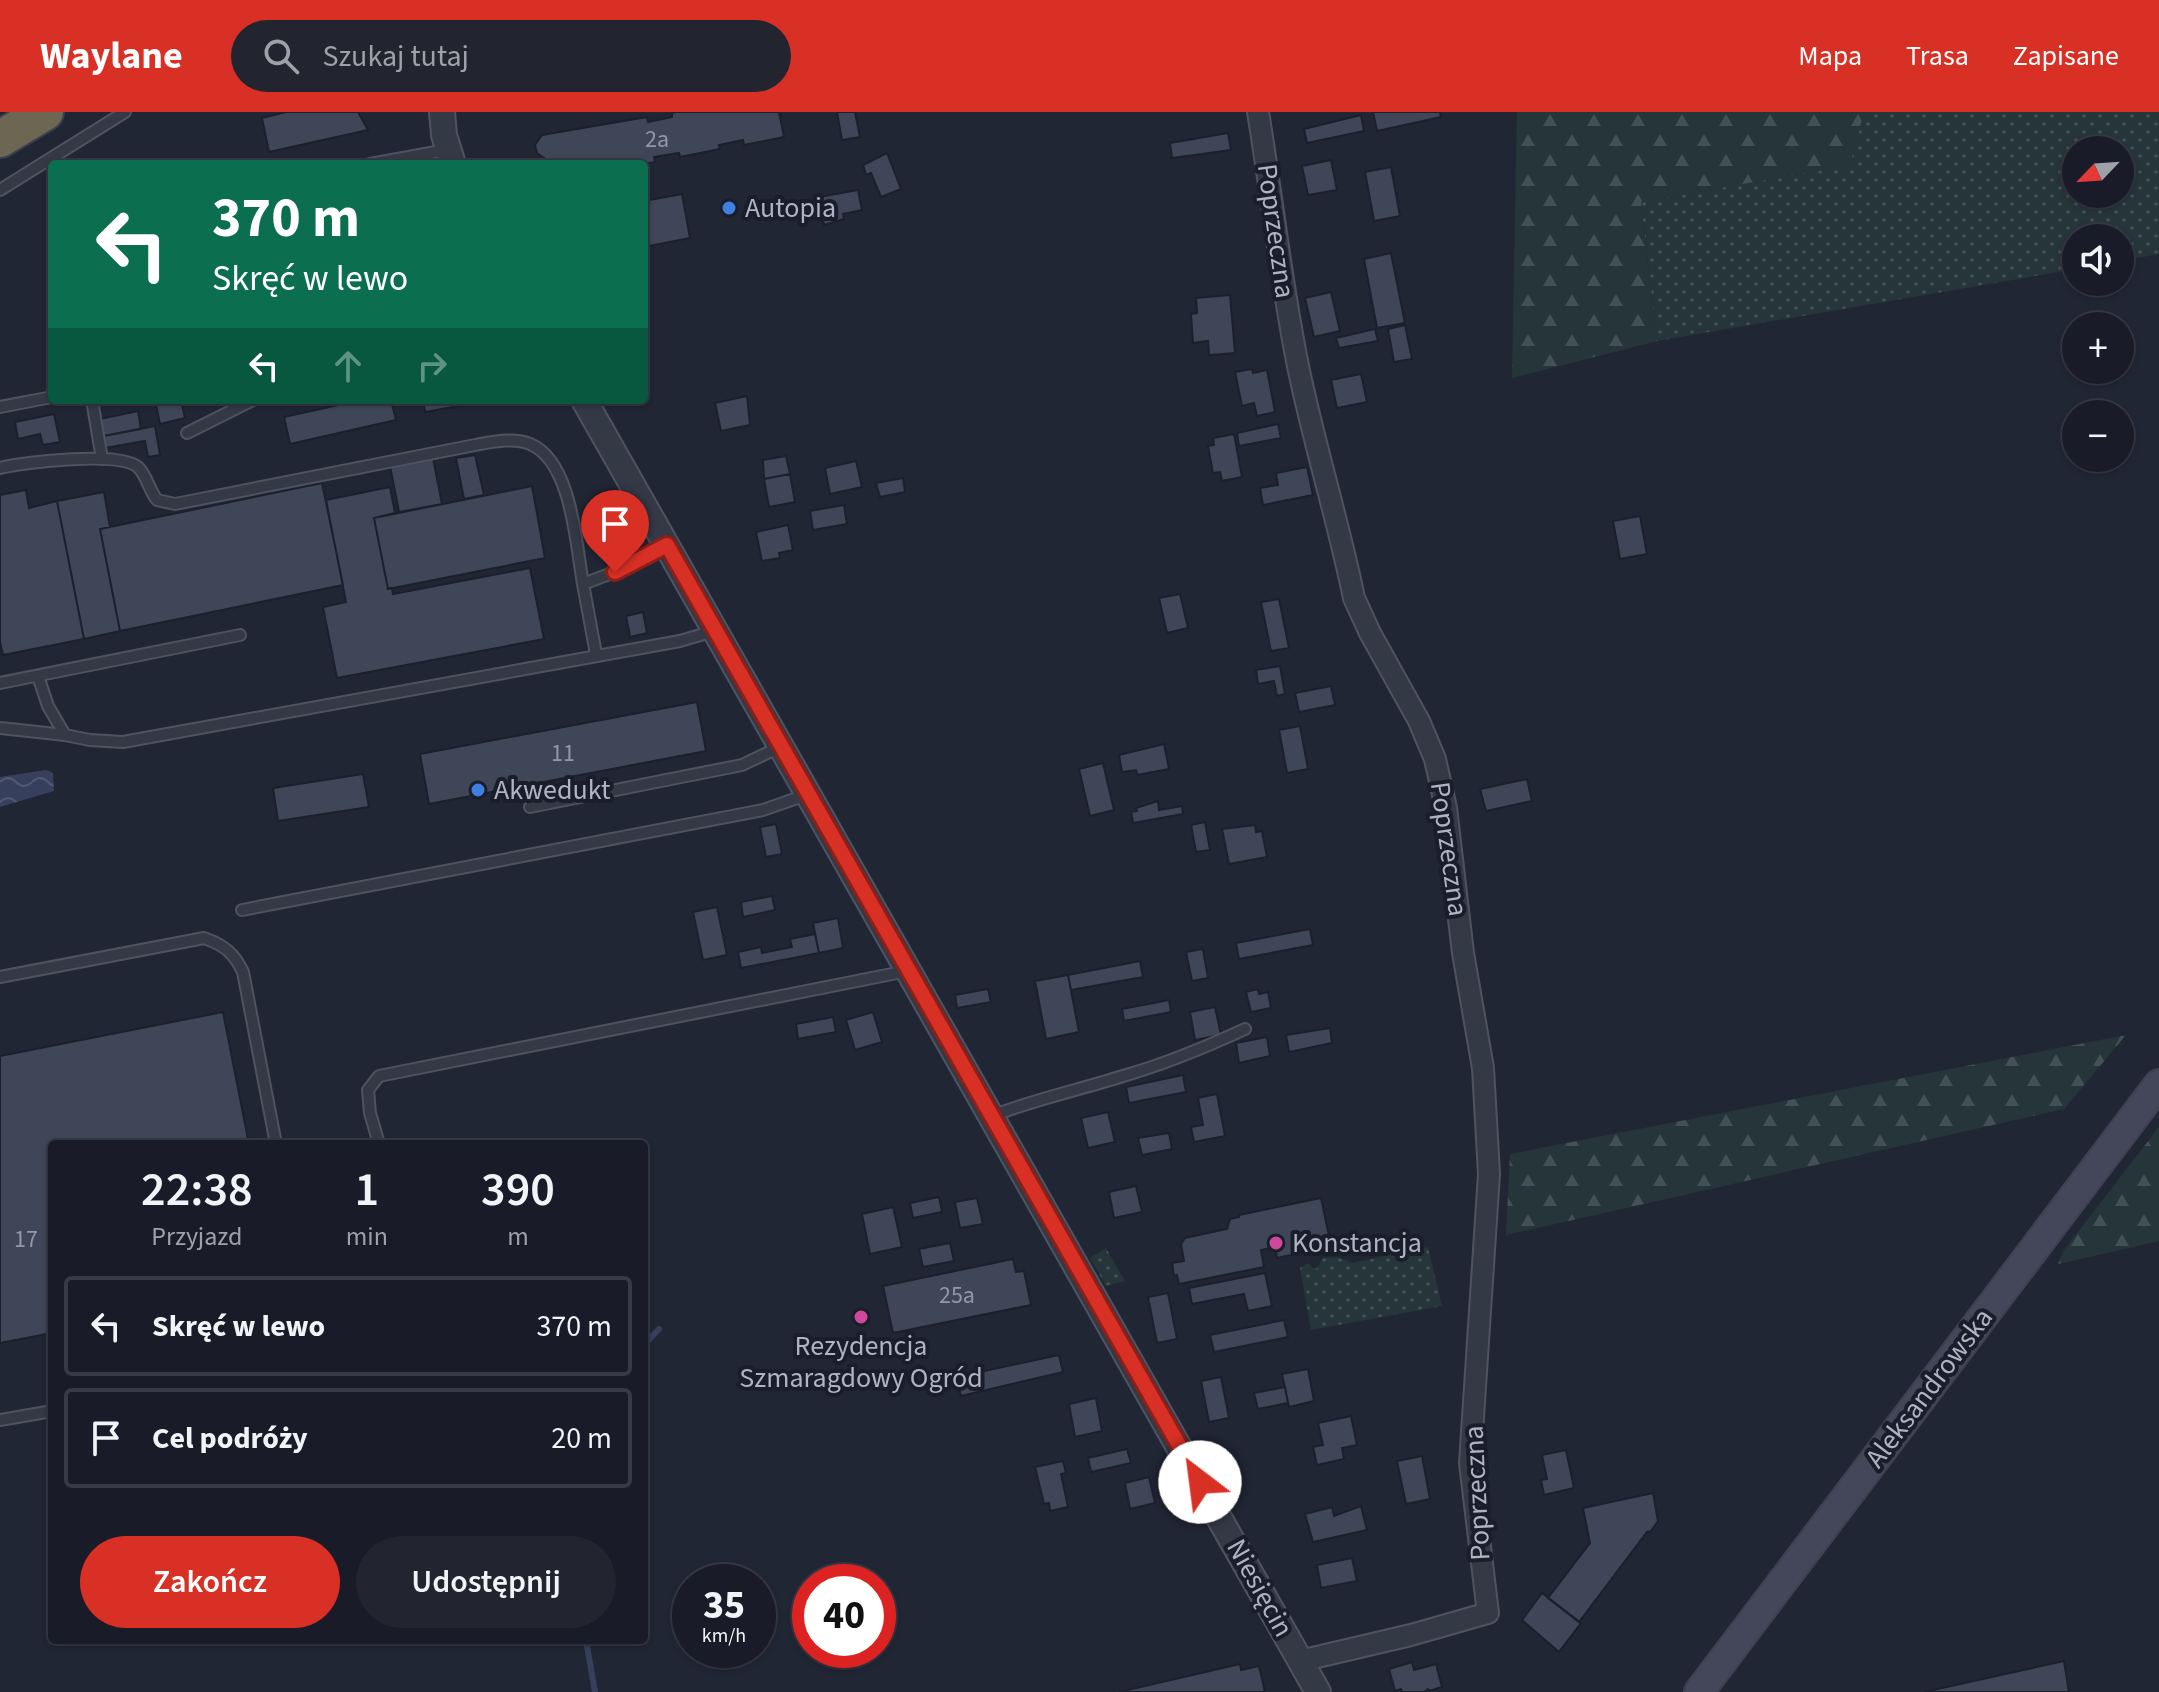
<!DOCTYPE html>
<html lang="pl">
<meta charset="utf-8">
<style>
:root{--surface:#191c28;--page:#222530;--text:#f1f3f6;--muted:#9fa1a8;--line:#373a45;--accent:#d93025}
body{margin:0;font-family:"Source Sans 3",sans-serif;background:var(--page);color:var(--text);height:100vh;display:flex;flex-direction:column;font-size:30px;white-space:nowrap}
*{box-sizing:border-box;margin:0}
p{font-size:26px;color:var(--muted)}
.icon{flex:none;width:44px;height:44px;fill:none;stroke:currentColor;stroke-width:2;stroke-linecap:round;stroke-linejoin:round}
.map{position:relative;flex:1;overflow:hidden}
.side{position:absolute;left:48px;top:1028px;width:600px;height:504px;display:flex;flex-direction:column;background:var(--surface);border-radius:8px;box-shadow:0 2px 6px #0004,0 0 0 2px var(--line)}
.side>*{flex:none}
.hud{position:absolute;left:48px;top:48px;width:600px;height:244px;border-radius:8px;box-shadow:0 2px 6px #0004,0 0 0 2px var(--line);background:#0b6e4f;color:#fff;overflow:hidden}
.needle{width:52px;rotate:245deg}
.fabs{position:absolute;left:2062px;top:24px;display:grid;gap:16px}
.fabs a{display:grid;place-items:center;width:72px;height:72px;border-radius:50%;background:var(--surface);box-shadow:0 2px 6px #0004,0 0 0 2px var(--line);font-size:40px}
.speed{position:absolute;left:672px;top:1452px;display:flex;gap:16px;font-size:40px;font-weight:700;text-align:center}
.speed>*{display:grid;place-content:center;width:104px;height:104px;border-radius:50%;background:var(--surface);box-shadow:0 2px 6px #0004,0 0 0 2px var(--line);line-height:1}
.speed small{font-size:20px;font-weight:400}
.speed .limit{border:12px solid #d22;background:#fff;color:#111}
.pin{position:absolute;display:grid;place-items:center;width:68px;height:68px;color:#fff;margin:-82px -34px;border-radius:50% 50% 50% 0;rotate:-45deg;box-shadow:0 0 8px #0007}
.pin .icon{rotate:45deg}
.me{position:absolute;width:88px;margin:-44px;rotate:330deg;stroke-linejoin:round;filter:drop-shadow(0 0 6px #0008)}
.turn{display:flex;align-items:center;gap:28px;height:168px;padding:0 32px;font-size:36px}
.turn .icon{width:104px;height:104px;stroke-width:2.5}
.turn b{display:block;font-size:56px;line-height:68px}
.lanes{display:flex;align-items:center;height:76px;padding:0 32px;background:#0003;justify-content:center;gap:40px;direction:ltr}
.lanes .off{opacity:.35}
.eta{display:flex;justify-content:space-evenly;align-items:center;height:136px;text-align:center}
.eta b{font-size:48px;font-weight:600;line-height:56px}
.primary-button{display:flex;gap:16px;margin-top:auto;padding:16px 32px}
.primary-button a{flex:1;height:92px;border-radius:48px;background:var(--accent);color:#fff;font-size:32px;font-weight:600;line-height:92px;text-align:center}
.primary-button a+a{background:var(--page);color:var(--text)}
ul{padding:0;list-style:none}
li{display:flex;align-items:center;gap:24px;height:100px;margin:0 16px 12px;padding:0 16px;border:4px solid var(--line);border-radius:8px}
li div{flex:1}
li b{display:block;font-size:30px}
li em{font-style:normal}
header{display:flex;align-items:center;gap:48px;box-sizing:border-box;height:112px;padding:0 40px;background:var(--accent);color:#fff}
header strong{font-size:38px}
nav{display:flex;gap:44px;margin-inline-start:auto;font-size:28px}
.search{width:560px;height:72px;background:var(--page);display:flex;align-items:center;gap:20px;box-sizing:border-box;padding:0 28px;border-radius:44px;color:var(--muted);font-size:30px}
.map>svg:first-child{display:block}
.grass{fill:url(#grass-dots);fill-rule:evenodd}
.forest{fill:url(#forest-firs)}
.water{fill:url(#water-waves)}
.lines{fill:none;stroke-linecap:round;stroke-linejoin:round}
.stream{stroke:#36405c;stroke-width:6}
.building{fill:#3f4658;stroke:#1c202d;stroke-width:2}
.service-casing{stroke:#4f5361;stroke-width:14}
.minor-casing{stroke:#4f5361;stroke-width:24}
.tertiary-casing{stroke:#4f5361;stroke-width:28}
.secondary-casing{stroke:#3e4250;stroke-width:32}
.motorway-casing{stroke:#3c404e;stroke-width:40}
.service{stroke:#343946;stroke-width:10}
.minor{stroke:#343946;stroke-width:20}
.tertiary{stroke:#343946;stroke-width:24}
.secondary{stroke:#434759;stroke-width:28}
.motorway{stroke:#6c6652;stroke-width:36}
.route-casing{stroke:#8d1f18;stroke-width:20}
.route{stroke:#d93025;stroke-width:14}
.shop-dot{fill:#3f7fe0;stroke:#1a1e2b;stroke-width:3}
.hotel-dot{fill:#d1479c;stroke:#1a1e2b;stroke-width:3}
.labels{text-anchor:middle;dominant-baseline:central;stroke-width:8;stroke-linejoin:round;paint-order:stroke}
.number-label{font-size:24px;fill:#9398a8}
.poi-label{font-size:28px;fill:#afb3c3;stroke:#1a1e2b;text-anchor:start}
.street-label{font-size:28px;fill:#afb3c3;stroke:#1a1e2b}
</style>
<header>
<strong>Waylane</strong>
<div class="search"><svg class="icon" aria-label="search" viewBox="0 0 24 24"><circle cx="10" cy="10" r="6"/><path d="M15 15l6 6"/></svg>Szukaj tutaj</div>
<nav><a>Mapa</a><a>Trasa</a><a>Zapisane</a></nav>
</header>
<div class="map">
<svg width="2159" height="1580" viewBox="0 0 2159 1580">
<defs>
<pattern id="grass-dots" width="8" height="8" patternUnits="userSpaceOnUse" patternTransform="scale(2)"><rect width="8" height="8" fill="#26353a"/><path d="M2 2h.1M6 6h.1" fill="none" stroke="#435055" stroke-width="1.8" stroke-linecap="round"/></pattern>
<pattern id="forest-firs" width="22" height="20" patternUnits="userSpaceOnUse" patternTransform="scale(2)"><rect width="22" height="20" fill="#26353a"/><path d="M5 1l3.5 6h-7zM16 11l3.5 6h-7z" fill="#435055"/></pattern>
<pattern id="water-waves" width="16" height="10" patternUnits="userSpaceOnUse" patternTransform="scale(2)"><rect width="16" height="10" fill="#36405c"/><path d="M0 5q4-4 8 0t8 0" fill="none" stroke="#515972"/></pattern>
</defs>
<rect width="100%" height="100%" fill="#212635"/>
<path class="grass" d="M1864,0H2159V142L2120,149V126H2076V157L1657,229L1641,90L1849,53ZM2076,38H2120V82H2076Z
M1428,1135L1442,1194L1311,1218L1300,1156L1308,1151L1314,1157L1317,1156L1323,1146L1337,1145L1352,1151Z
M1106,1136L1125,1169L1106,1174L1090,1146Z"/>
<path class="forest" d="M1517,0H1864L1850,53L1641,90L1657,229L1512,266Z
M2126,923L2064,997L1506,1123L1510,1042Z
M2159,1015V1129L2058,1152L2064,1138Z"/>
<path class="water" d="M46,658L53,661L54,679L0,695V665Z"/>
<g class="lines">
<path class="stream" d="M644,1233L659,1217
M586,1528L595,1580"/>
</g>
<path class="building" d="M286,0H358L368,18L269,40L262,6Z
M779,0L784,25L744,33L743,28L719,33L720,37L680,45L679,41L654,45L655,50L644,52H547V48L537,41L535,33L542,23L647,5L648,10L672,5V1L675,0Z
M837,0H855L860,25L842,28Z
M1373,0H1440L1441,5L1377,19Z
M1361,3L1364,19L1307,31L1304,17Z
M1228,21L1231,38L1172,46L1170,31Z
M887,41L901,77L881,85L871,61L866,63L863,53Z
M1331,48L1337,78L1308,83L1302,54Z
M1391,55L1400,104L1374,109L1365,60Z
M858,78L862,98L843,102L844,107L824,113L819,85Z
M682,82L690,126L644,135V89Z
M1391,141L1405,211L1377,216L1364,147Z
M1331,180L1340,219L1314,225L1305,186Z
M1230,183L1235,241L1209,243L1208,229L1193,231L1191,202L1197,201L1196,186Z
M1405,213L1412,247L1394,250L1388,217Z
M1375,217L1378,229L1339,236L1336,226Z
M1252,257L1253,261L1267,258L1275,300L1257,304L1254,291L1242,294L1235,260Z
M1361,262L1367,290L1337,296L1331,268Z
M747,284L750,313L721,319L715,291Z
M181,288L185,306L160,312L156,293Z
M361,288H391L396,308L290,332L284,305Z
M423,288H464L465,293L425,300Z
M138,299L141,317L103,324L100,307Z
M54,302L60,330L43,333L40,322L18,327L15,310Z
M1278,312L1281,326L1239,334L1237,321Z
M155,314L160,343L148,345L145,329L105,336L103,324Z
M1234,322L1242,365L1222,369L1220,360L1213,361L1208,334L1214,333L1213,326Z
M475,343L484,383L464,387L456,346Z
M786,344L790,362L764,367L763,348Z
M433,346L442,392L399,400L390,354Z
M856,349L862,375L830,382L825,356Z
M1307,355L1313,383L1263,393L1260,376L1278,373L1276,361Z
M790,362L795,390L769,395L764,367Z
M903,366L905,380L880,385L876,371Z
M322,371L343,473L120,519L100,417Z
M532,374L545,446L388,477L374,406Z
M390,375L395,401L374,406L388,477L392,476L393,482L530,456L544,527L337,566L323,495L346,490L326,388Z
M26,378L29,396L57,389L84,527L3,543L0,530V383Z
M104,380L110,415L100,417L120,519L84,527L57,389Z
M844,393L847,412L813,418L810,399Z
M1640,404L1647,442L1620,447L1613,409Z
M788,413L793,438L779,441L780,446L762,449L756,420Z
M1180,482L1188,516L1167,521L1159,486Z
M1279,487L1289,536L1271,539L1261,490Z
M643,500L647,521L630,525L626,504Z
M1280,554L1285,582L1277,584L1274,569L1258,572L1256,558Z
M1331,574L1335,593L1299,600L1295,581Z
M697,590L706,639L429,692L420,642Z
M1300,614L1308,657L1287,661L1279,618Z
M1164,632L1169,657L1137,663L1136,658L1122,660L1119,643Z
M1103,651L1114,698L1090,704L1079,657Z
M363,662L369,695L278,709L273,676Z
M1527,667L1532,689L1486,699L1480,677Z
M1158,689L1159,698L1182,694L1183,702L1133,711L1131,700L1137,699L1136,696Z
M1205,710L1210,738L1196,740L1191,713Z
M776,712L782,742L766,745L760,715Z
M1255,713L1256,720L1262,719L1267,745L1229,752L1222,717Z
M772,784L775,798L743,805L741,790Z
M717,795L727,843L703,848L693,800Z
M838,806L843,836L819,841L813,811Z
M1310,817L1313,833L1239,847L1236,831Z
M815,822L819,841L741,856L738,840L761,835L762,841L792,835L790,827Z
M1203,837L1208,866L1192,869L1186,840Z
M1140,849L1143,865L1071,878L1068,863Z
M1068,863L1079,920L1046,927L1035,869Z
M988,877L991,890L957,896L955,883Z
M1258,877L1259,882L1268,880L1271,896L1251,900L1246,880Z
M1169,888L1171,900L1124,909L1122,897Z
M1215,895L1221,923L1195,928L1190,900Z
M223,900L249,1032H52V1221L0,1231V944Z
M873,900L882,930L855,938L846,908Z
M833,905L836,920L798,927L796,912Z
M1330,916L1332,931L1289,940L1286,923Z
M1267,925L1270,944L1239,951L1236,931Z
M1183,963L1186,980L1129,991L1126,975Z
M1217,982L1225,1024L1194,1030L1191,1015L1203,1013L1198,986Z
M1108,1000L1115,1030L1088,1036L1081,1006Z
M1169,1021L1172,1037L1142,1043L1138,1026Z
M1136,1074L1142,1100L1114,1106L1109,1080Z
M939,1085L942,1100L913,1106L910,1091Z
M977,1086L983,1112L960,1116L955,1090Z
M1321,1086L1329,1124L1294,1131L1296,1142L1277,1146L1275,1135L1261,1138L1264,1155L1179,1172L1177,1163L1174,1164L1172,1151L1184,1149L1181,1132L1185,1126L1227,1117L1230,1107L1239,1105V1103Z
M893,1095L902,1135L870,1142L862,1102Z
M950,1131L954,1149L923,1155L919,1137Z
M1013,1147L1016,1160L1024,1159L1031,1193L893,1221L883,1174Z
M1265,1161L1272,1194L1248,1199L1244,1182L1192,1192L1189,1176Z
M1168,1181L1177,1227L1157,1231L1148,1185Z
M1284,1208L1288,1225L1214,1240L1210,1223Z
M1059,1243L1063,1260L961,1284L956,1265Z
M1308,1257L1314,1289L1289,1295L1282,1262Z
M1221,1265L1229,1306L1209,1310L1201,1269Z
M1285,1275L1288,1291L1258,1297L1254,1281Z
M1096,1286L1102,1319L1075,1325L1069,1292Z
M1351,1304L1357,1333L1342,1336L1344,1347L1317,1353L1313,1335L1323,1333L1318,1311Z
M1127,1337L1131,1351L1091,1360L1088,1346Z
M1566,1338L1574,1376L1544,1383L1541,1368L1547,1367L1542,1343Z
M1422,1344L1430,1387L1406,1392L1397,1349Z
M1063,1349L1066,1361L1061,1362L1068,1395L1050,1399L1049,1391L1044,1392L1035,1355Z
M1149,1365L1155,1391L1130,1397L1125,1371Z
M1653,1381L1658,1409L1651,1419L1647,1420L1579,1510L1548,1486L1590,1431L1583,1396Z
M1361,1394L1367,1418L1313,1430L1305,1402L1332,1395L1334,1404Z
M1352,1446L1357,1469L1321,1476L1317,1453Z
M1542,1481L1581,1511L1559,1540L1522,1508Z
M2064,1549L2069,1580H1924Z
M1412,1550L1414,1558L1436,1552L1442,1575L1429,1579L1428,1577L1424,1580H1402L1401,1577L1395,1579L1389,1557Z
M1240,1552L1241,1558L1259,1554L1265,1580H1119Z"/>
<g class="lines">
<g class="service-casing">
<path id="service" d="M370,52L447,38
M0,78L125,0
M92,288L102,347
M0,295L52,285
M187,321L253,288
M0,356C25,350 119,339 138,355C147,364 149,378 157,388L175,392L475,333C492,330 514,325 530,332C572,349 576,433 583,472L628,455L667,434
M583,472L596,542
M38,564L48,594L65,623L90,628L123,630L680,529L714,519
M0,571L240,523
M0,616L65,623
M530,695L742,653L780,635
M242,798L763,698L806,683
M0,865L204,826C224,833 234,841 243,860L276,1032
M992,1004C1035,987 1079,978 1123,964C1165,952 1206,935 1245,917
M379,1032L370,1001L368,978L379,964L907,859
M0,1308L52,1299"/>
</g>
<g class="minor-casing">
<path id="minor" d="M1258,0C1272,85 1281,170 1298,254C1314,332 1338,408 1354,486L1370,521L1419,609L1435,647L1446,696L1463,841L1483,956L1489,1062L1470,1351L1488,1501L1411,1523L1300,1549"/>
</g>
<g class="tertiary-casing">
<path id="tertiary" d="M442,0L444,23L453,52
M584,288L1318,1580"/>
</g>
<g class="secondary-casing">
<path id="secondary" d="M1699,1580L2159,972"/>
</g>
<g class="motorway-casing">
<path id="motorway" d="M0,27L45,0"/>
</g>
<use href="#service" class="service"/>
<use href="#minor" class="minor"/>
<use href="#tertiary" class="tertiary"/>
<use href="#secondary" class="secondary"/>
<use href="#motorway" class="motorway"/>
</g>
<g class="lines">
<g class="route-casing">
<path id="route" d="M615,460L667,433L1200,1370"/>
</g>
<use href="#route" class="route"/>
</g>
<g class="shop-dot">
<circle cx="729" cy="96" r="8"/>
<circle cx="478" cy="678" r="8"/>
</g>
<g class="hotel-dot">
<circle cx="1276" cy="1131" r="8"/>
<circle cx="861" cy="1205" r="8"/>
</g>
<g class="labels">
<g class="number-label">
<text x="657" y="27">2a</text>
<text x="563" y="641">11</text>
<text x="26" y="1127">17</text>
<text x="957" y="1183">25a</text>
</g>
<g class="poi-label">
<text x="745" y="96">Autopia</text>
<text x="494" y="678">Akwedukt</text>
<text x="1292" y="1131">Konstancja</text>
<text x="861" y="1234" text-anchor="middle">Rezydencja<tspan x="861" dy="32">Szmaragdowy Ogród</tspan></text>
</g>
<g class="street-label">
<text transform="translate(1276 119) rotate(82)">Poprzeczna</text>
<text transform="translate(1449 737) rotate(82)">Poprzeczna</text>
<text transform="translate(1929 1276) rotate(-53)">Aleksandrowska</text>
<text transform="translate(1477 1381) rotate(-93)">Poprzeczna</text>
<text transform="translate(1260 1476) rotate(61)">Niesięcin</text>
</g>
</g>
</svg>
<div class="fabs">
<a><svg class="needle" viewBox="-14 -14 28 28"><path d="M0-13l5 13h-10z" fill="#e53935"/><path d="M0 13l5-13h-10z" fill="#9fa1a8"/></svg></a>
<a><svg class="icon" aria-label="sound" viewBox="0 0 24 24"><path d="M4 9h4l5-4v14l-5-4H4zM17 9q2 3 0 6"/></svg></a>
<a>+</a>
<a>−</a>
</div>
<div class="speed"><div>35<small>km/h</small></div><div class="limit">40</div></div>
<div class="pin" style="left:615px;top:460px;background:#d93025"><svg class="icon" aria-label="arrive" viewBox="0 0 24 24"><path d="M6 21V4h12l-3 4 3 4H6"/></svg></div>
<svg class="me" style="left:1200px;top:1370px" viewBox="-20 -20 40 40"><circle r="19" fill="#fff"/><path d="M0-13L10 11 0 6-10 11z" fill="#d93025"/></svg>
<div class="hud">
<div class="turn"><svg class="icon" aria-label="left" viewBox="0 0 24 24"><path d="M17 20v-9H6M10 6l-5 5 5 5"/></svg><div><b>370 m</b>Skręć w lewo</div></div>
<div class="lanes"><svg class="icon" aria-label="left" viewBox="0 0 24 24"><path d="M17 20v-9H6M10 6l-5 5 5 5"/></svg><svg class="icon off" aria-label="ahead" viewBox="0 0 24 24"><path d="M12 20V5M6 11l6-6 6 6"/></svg><svg class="icon off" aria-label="right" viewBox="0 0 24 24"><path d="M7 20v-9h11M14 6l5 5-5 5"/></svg></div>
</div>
<section class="side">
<div class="eta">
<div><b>22:38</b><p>Przyjazd</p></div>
<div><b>1</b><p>min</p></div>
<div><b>390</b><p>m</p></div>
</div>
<ul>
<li><svg class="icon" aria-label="left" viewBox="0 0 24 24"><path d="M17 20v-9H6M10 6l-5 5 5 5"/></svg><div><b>Skręć w lewo</b></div><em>370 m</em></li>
<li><svg class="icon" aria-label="arrive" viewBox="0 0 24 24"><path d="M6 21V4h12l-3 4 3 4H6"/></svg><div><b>Cel podróży</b></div><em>20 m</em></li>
</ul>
<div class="primary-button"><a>Zakończ</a><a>Udostępnij</a></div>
</section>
</div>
